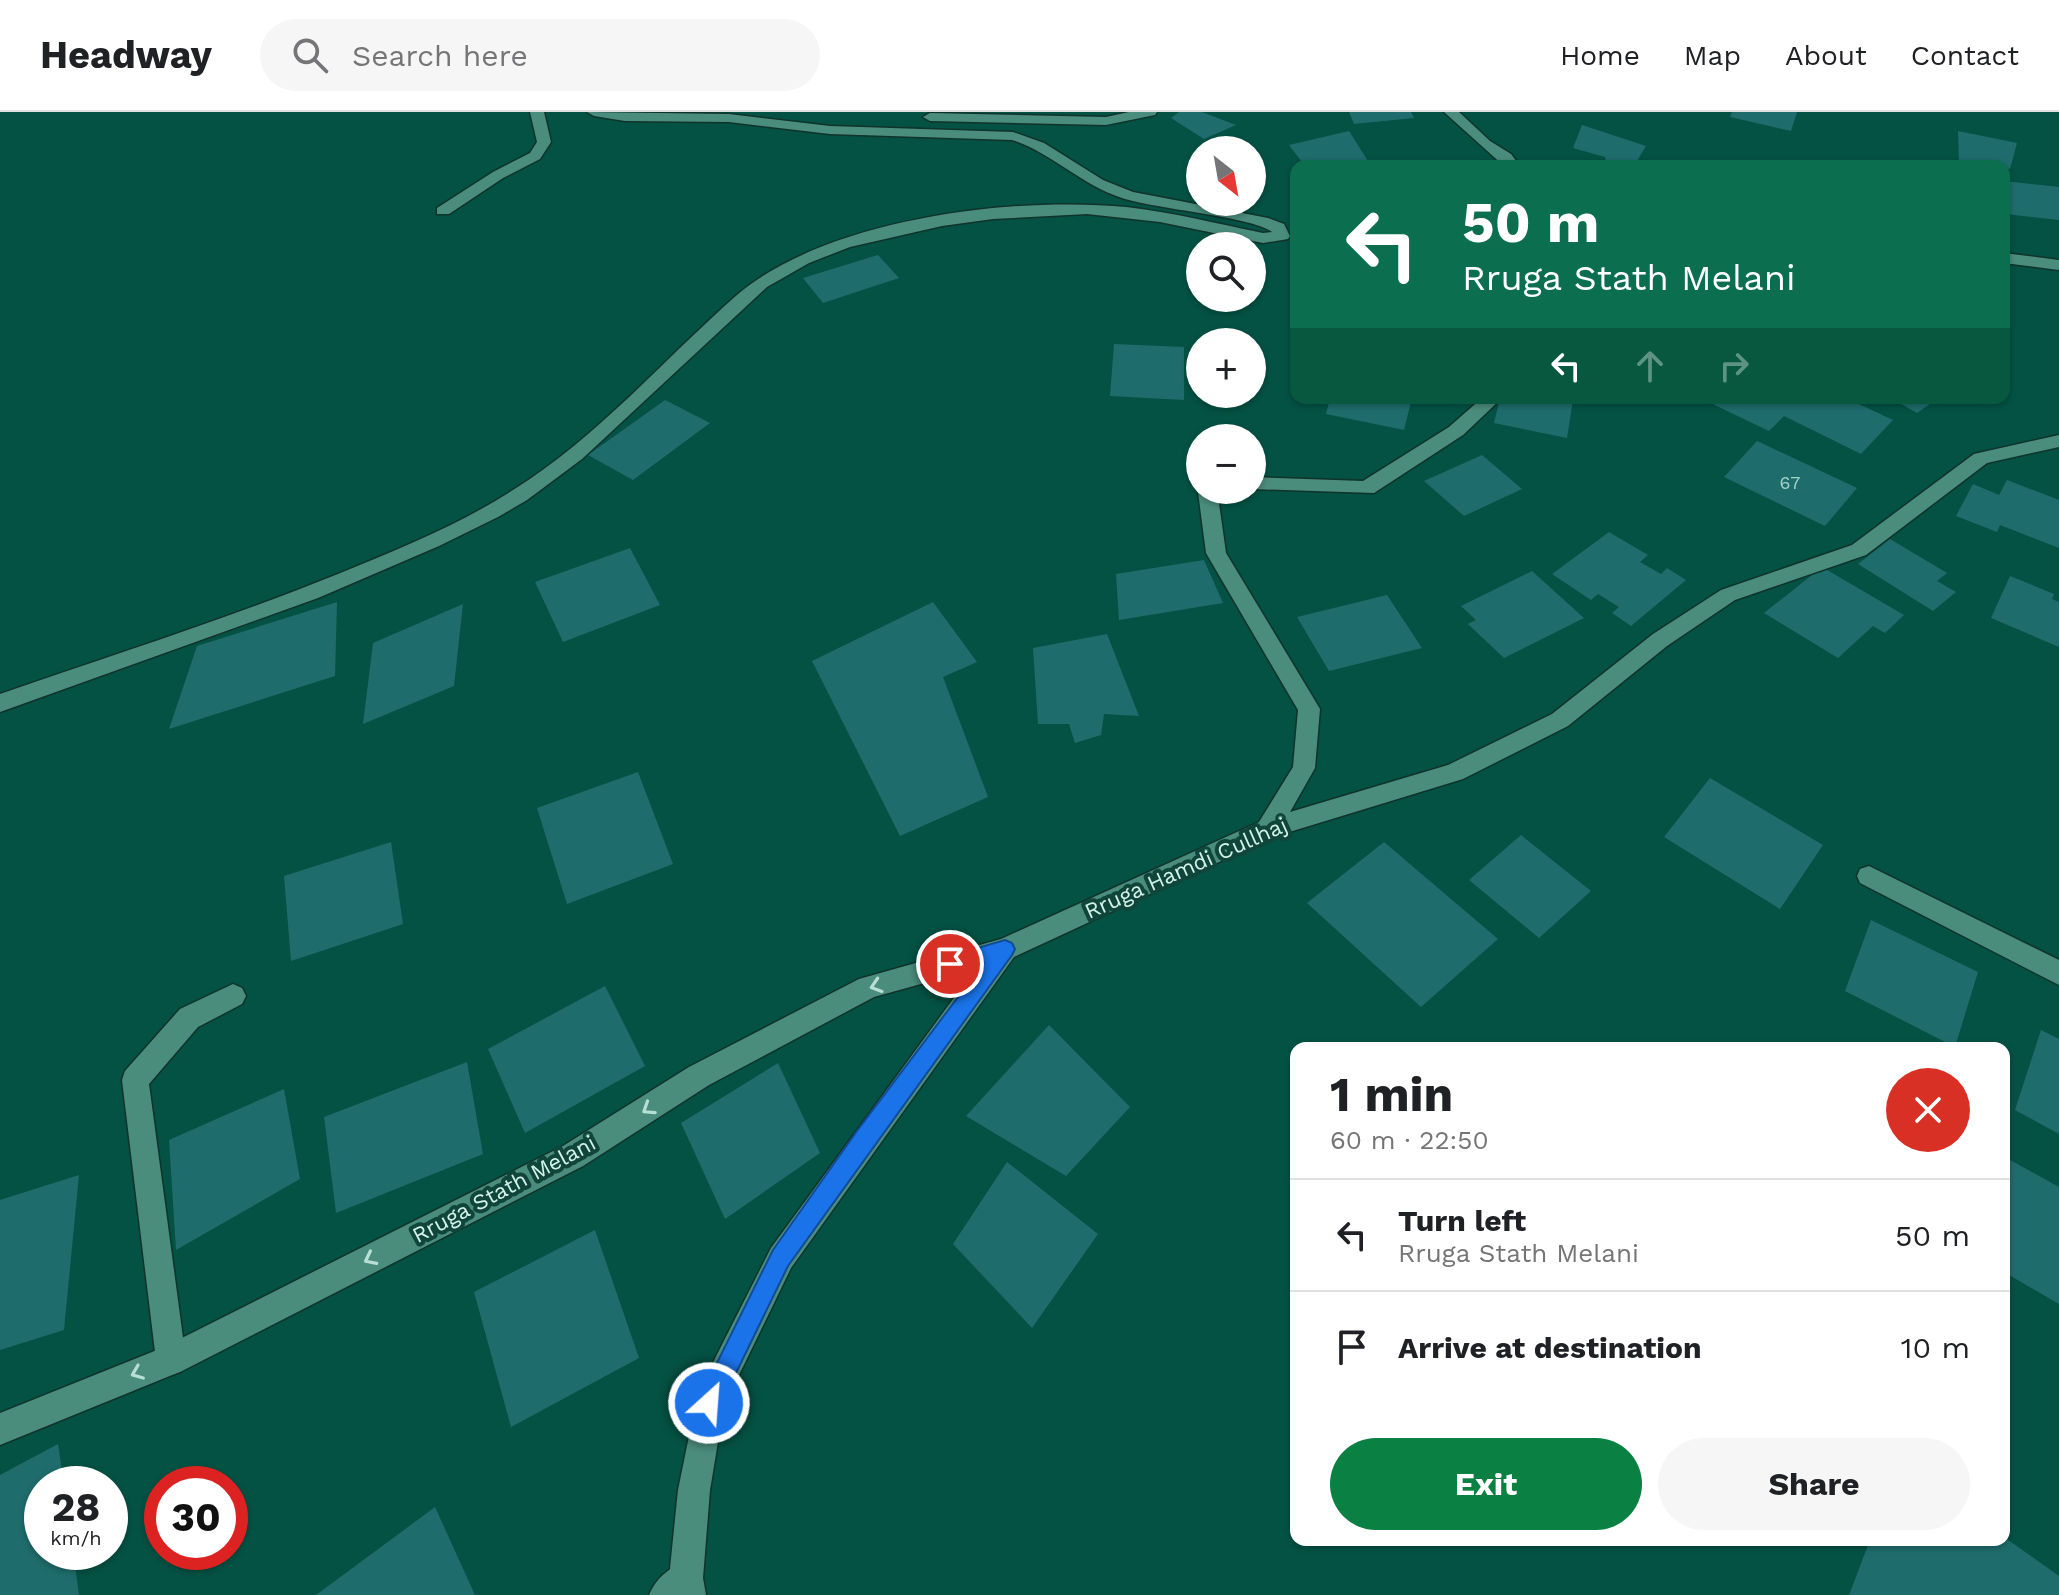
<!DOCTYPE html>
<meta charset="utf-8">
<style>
:root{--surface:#fff;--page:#f6f6f6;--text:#202124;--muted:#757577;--line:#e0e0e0;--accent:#0b8043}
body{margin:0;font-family:"Work Sans",sans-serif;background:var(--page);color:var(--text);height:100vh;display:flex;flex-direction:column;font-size:30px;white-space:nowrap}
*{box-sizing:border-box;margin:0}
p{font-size:26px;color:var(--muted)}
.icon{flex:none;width:44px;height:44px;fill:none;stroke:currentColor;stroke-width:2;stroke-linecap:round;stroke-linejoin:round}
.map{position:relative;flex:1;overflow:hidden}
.panel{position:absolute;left:1290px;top:930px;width:720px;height:504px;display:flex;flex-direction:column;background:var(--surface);border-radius:16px;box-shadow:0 2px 6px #0004}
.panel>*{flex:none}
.guide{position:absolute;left:1290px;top:48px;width:720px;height:244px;border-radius:16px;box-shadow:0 2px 6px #0004;background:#0b6e4f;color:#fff;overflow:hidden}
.needle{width:52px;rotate:149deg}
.buttons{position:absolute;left:1186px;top:24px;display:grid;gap:16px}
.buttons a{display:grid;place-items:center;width:80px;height:80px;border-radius:50%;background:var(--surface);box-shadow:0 2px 6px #0004;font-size:40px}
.speed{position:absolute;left:24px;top:1354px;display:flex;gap:16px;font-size:40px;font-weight:700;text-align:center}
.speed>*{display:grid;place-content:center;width:104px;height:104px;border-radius:50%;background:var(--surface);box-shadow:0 2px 6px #0004;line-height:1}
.speed small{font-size:20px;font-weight:400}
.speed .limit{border:12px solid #d22;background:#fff;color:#111}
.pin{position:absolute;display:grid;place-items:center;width:68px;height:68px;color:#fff;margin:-34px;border:4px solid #fff;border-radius:50%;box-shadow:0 2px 8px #0007}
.me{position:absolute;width:88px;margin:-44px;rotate:26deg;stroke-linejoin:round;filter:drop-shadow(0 0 6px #0008)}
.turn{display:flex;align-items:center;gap:28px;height:168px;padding:0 40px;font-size:36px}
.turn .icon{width:104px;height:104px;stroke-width:2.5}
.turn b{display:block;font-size:56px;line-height:68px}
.lanes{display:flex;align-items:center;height:76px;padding:0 40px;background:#0003;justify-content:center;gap:40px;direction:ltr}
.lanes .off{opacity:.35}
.round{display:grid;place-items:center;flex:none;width:84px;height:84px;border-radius:42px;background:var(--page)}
.summary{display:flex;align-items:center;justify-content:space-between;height:136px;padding:0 40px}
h1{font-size:48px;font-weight:700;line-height:60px}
.cta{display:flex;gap:16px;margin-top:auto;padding:16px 40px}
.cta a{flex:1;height:92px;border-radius:48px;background:var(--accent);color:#fff;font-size:32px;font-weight:700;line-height:92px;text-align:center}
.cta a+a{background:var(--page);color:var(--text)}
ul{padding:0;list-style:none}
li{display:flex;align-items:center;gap:24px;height:112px;padding:0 40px;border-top:2px solid var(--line)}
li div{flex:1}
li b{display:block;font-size:30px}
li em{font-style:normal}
header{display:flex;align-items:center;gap:48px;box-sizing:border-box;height:112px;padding:0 40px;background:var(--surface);border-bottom:2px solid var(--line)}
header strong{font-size:38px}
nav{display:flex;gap:44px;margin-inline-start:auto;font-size:28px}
.search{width:560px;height:72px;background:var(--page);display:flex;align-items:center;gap:20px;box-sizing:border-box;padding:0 28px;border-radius:44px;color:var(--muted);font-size:30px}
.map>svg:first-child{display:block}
.building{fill:#1f6c6c}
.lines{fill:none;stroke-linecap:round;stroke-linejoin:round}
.lane-casing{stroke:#10332b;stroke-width:3}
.street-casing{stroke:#10332b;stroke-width:3}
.lane{fill:#4b8d7c;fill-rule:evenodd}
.street{fill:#4b8d7c;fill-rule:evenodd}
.oneway{stroke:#b8dfd3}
.route{fill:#1a73e8;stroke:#114b97;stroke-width:2}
.labels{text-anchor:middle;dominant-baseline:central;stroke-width:8;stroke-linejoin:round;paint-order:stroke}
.number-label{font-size:18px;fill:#a6d1ca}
.street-label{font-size:22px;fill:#d3f3e9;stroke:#10453a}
</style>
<header>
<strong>Headway</strong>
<div class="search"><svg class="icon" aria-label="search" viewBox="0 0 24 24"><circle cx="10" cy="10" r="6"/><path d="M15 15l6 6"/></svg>Search here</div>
<nav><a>Home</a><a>Map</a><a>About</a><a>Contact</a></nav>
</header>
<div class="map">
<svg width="2059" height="1483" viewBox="0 0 2059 1483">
<rect width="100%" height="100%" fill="#045244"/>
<path class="building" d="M1179,0H1202L1236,13L1204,27L1171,6Z
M1349,0H1411L1414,6L1354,12Z
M1732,0H1797L1791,19L1730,5Z
M1582,13L1646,34L1634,54L1606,49L1605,45L1573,36Z
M1349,19L1371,54H1305L1289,33Z
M1958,19L2017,31L2010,57L1959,50Z
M2004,69L2059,75V108L2006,102Z
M878,143L899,166L823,191L803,166Z
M1114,232L1184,235V288L1110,284Z
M1330,286H1412L1404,318L1326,302Z
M1500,286L1514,289L1515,286L1573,288L1567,326L1494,311Z
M1700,286H1846L1893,308L1861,342L1784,304L1769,319Z
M1891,286H1939L1917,301Z
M665,288L710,311L633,368L588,343Z
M1757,329L1857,376L1825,414L1724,365Z
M1482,343L1522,377L1464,404L1424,369Z
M2007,368L2059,388V436L2000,413L1997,420L1956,404L1973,372L1999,383Z
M1609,420L1648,443L1640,450L1661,462L1667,456L1686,468L1631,514L1612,501L1619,495L1598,482L1591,488L1552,462Z
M1890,427L1947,461L1937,469L1956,480L1933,499L1858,452Z
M630,436L660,493L563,530L535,470Z
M1204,448L1223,491L1119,508L1116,462Z
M1822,455L1904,503L1885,521L1873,514L1838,546L1764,501Z
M1532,459L1584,506L1504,546L1468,512L1476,508L1461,494Z
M2010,464L2054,482L2052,487L2059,490V535L1991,506Z
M1387,483L1422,536L1329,559L1297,505Z
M337,490L335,564L169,617L197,534Z
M933,490L977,550L943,565L988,685L900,724L812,549Z
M463,492L454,574L363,612L373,531Z
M1107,522L1139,604L1104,602L1101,623L1075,631L1069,612H1038L1033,536Z
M638,660L673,752L567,792L537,696Z
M1710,666L1823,733L1780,797L1664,725Z
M1521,723L1591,779L1539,826L1469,768Z
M391,730L403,812L291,849L284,764Z
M1384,730L1498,827L1421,895L1307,791Z
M1871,808L1978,860L1955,935L1845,879Z
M605,874L645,954L525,1021L488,937Z
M1049,913L1130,995L1066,1064L966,1004Z
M2041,918L2059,927V1022L2015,998Z
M467,950L483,1042L336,1101L324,1005Z
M778,951L820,1041L725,1107L681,1011Z
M284,977L300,1067L176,1138L169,1028Z
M2010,1048L2059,1075V1192L2004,1160V1068Z
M1007,1050L1098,1122L1032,1216L953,1132Z
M79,1063L64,1218L0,1238V1088Z
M595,1118L639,1246L511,1315L474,1180Z
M58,1332L64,1372H42V1440H73L79,1483H0V1363Z
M435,1395L475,1483H316Z
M2004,1425L2059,1464V1483H1849L1870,1428H2004Z"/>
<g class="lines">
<g class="lane-casing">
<path id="lane" d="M530,0H544L551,30L540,47L503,66L449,102H437V96L493,60L530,41L537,30Z
M2004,141L2059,148V158L2004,151Z
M1869,754L2059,848V873L1860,771L1857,764L1860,757Z
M233,872L242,876L246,884L242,892L198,915L149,972L186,1248L182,1259L171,1263L160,1259L156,1248L122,968L125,959L180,897Z
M686,1449L698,1454L703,1466L692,1483H649C656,1466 669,1456 686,1449Z"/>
</g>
<g class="street-casing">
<path id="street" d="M587,0L729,2L830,14L1013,20L1044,31L1103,68L1133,80L1268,106L1284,112L1290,124L1288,127L1263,131L1160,110L1087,102L993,107L942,114L850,135L809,151L767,175L582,347L527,388L498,405L439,434L318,486L0,600V582C113,543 227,507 338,462C397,438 459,413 513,378C597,326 663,248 737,183C826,107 1012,84 1126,95C1172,100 1218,112 1263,121L1272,120C1254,105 1155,97 1122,86C1081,73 1052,41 1012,28L830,22L729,10L625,9L594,4Z
M1129,0H1157L1155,3L1106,13L930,9L923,5L930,1L1106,5Z
M1444,0H1459L1490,29L1511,42L1520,54H1504Z
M1482,286H1502L1463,323L1374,381L1252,377V365L1363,369L1449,315Z
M2059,323V335L1987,351L1866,443L1735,488L1667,534L1568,614L1463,667L1273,725L1014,845L791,1156L724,1294L710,1378L703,1466L706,1483H672L669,1466L678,1378L698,1280L771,1136L975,857L874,885L709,973L583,1054L182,1259L0,1333V1301L162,1236L563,1034L689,955L859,867L1001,827L1259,710L1293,655L1298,598L1206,441L1198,380L1200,377L1226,378L1218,384L1226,441L1320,597L1315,656L1290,700L1448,653L1552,602L1653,522L1721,478L1852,433L1974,342Z"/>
</g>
<use href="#lane" class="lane"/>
<use href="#street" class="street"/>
</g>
<defs><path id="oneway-chevron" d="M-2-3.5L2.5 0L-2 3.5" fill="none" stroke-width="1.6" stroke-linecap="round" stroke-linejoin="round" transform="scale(2)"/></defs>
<g class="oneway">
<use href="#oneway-chevron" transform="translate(876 874) rotate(162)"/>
<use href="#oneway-chevron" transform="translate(648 997) rotate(147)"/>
<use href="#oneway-chevron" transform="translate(370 1147) rotate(153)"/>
<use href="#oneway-chevron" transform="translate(137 1261) rotate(158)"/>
</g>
<path class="route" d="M1005,828L1012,831L1015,837L1012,843L788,1154L717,1300L709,1303L701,1300L697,1291L701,1283L773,1138L857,1019L983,852L950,861L943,858L941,852L943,846Z"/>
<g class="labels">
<g class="number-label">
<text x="1790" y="370">67</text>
</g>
<g class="street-label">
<text transform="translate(1186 756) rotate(-24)">Rruga Hamdi Cullhaj</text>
<text transform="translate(504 1077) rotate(-28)">Rruga Stath Melani</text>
</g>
</g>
</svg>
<div class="buttons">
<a><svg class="needle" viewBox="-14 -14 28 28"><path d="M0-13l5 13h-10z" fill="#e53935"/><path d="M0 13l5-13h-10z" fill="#757577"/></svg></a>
<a><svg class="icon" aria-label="search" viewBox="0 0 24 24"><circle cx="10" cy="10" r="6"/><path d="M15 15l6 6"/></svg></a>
<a>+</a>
<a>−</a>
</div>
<div class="speed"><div>28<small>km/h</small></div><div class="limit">30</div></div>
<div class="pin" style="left:950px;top:852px;background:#d93025"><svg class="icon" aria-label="arrive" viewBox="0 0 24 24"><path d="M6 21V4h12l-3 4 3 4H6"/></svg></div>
<svg class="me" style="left:709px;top:1291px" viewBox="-20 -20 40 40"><circle r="17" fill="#1a73e8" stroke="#fff" stroke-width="3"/><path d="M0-11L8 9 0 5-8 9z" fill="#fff"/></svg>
<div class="guide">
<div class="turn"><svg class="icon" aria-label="left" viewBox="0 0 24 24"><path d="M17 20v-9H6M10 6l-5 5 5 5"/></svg><div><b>50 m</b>Rruga Stath Melani</div></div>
<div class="lanes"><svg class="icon" aria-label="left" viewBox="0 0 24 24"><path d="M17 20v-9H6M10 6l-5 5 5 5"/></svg><svg class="icon off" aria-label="ahead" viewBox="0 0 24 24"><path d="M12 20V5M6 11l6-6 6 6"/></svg><svg class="icon off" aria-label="right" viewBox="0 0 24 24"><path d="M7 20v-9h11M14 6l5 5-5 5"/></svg></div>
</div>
<section class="panel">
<div class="summary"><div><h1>1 min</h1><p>60 m · 22:50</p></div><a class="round" style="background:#d93025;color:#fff"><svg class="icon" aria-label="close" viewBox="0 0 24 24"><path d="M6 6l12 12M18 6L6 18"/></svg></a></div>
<ul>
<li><svg class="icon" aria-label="left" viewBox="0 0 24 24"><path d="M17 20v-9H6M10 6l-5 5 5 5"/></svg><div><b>Turn left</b><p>Rruga Stath Melani</p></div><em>50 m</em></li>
<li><svg class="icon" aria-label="arrive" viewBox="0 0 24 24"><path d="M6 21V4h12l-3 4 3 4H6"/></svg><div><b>Arrive at destination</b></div><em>10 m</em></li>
</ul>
<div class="cta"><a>Exit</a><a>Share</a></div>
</section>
</div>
